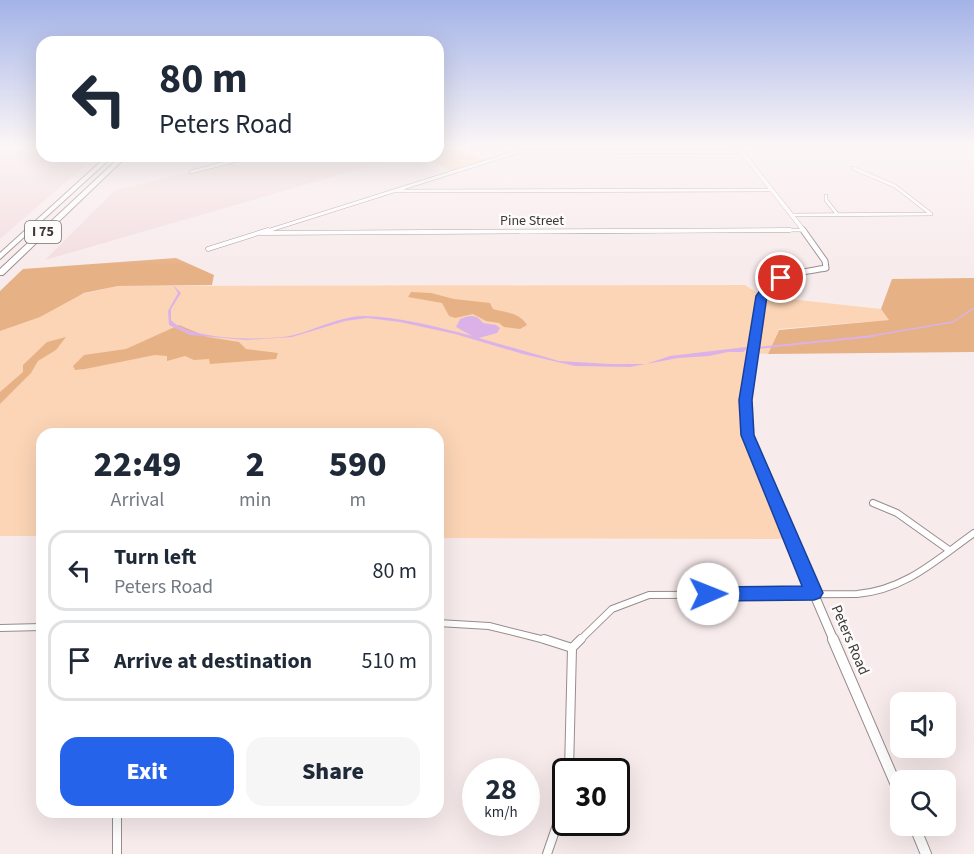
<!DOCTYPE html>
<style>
:root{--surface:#fff;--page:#f6f6f7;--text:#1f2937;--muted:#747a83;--line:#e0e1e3;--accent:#2563eb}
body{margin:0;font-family:"Source Sans 3",sans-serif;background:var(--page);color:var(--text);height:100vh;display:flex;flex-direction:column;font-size:22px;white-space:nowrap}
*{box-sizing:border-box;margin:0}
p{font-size:20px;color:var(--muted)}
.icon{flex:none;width:33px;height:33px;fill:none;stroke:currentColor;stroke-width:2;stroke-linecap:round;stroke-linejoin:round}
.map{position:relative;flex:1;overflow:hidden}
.sheet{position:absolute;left:36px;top:428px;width:408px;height:390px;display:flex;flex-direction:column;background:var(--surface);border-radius:18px;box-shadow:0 6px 24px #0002}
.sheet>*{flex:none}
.top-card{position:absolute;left:36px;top:36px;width:408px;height:126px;border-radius:18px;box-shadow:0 6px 24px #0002;background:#fff;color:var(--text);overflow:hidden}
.fabs{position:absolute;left:890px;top:692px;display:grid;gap:12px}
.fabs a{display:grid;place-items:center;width:66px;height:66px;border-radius:12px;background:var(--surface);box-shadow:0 6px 24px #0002;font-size:30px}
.speed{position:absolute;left:462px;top:758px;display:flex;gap:12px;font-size:30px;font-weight:700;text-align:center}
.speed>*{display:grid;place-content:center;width:78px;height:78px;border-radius:50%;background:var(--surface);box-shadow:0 6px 24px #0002;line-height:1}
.speed small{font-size:15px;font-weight:400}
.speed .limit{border:3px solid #111;border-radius:9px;background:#fff;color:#111}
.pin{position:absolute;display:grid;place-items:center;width:51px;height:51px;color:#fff;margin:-26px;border:3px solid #fff;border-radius:50%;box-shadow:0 2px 6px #0007}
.me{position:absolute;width:66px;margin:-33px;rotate:89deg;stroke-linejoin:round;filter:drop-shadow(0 0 4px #0008)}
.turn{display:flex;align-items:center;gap:21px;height:126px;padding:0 24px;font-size:27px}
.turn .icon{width:78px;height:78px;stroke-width:2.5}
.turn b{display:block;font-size:42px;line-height:51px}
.eta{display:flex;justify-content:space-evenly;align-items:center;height:102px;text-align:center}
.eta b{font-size:36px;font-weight:800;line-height:42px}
.button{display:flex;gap:12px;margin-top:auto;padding:12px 24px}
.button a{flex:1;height:69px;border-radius:18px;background:var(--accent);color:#fff;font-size:24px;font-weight:800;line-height:69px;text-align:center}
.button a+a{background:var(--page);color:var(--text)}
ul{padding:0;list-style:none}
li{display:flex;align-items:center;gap:18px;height:81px;margin:0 12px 9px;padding:0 12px;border:3px solid var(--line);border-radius:18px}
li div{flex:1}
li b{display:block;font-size:22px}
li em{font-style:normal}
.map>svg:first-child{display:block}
.built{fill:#f3dddf}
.green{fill:#fcd5b6}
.forest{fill:#e7b186}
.water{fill:#dbb2e7}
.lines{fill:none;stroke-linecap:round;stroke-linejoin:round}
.stream-far1{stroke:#dbb2e7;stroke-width:1.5}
.stream{stroke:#dbb2e7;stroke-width:2}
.minor-far3-casing{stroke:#988c8d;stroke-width:4}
.minor-far2-casing{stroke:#988c8d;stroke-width:5}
.minor-far1-casing{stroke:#988c8d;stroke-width:8}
.minor-casing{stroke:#988c8d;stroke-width:10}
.tertiary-far4-casing{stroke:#988c8d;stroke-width:4.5}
.tertiary-far3-casing{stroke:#988c8d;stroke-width:7}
.tertiary-far2-casing{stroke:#988c8d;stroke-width:8}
.tertiary-far1-casing{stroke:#988c8d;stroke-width:10}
.tertiary-casing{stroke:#988c8d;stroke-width:12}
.motorway-casing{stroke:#988c8d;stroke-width:2}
.minor-far3{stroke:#fff;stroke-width:3}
.minor-far2{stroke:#fff;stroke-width:4}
.minor-far1{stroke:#fff;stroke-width:6}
.minor{stroke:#fff;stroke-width:8}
.tertiary-far4{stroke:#fff;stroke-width:4}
.tertiary-far3{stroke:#fff;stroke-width:5}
.tertiary-far2{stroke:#fff;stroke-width:7}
.tertiary-far1{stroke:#fff;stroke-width:8}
.tertiary{stroke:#fff;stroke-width:10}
.motorway{fill:#fff;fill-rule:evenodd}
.route{fill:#2563eb;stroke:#184099;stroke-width:1.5}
.labels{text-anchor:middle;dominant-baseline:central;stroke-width:5;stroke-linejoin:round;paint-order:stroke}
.far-street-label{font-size:14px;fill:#3d3738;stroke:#fefbfb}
.shield{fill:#fefbfb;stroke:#777272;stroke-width:1.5}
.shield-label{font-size:14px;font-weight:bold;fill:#3d3738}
.street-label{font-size:15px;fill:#3d3738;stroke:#fefbfb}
</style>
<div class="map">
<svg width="974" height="854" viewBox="0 0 974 854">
<rect width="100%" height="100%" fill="#f8ebec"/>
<path class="built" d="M0,147H42V156H96L0,239Z
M252,156H405L45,260L114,191Z"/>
<path class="green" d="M451,147L487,162L454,172L419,156H438V151Z
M745,285L762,296L881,309L890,320L779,329L768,354L753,353L745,400L748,435L790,539L438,538V434H42V536H0V321L23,307L118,286Z"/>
<path class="forest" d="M176,258L214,275L212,285L118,286L84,293L40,317L0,331V291L23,269Z
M974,278V352L768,354L779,330L889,320L881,309L892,279Z
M411,292L431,293L454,299L490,303L493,309C507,313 519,312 527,325L520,329L504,327L499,323L486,321L473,314L455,318L449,316L442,303L408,297Z
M179,325L208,337L239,342L246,349L278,353L276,359L210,364L209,359L194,360L185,356L167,361V356L155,355L85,369L75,370L73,366L84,355L126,349Z
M66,337L56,350L38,361L31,373L0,404V392L23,372V365L47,342Z"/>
<path class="water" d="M173,285L181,293L171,309V320C189,341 268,341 294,335C317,329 341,316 364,316C401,317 438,327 472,336L456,327L460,319C470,315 476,314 483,323L496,325L500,328L497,333L479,338L559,361L611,364H646L670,356L746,347L747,349L743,352H728L709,356L678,358L630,367L575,366L523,354L455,334L400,322L367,318L345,321L292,337L246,340L190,335L169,325L168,311L178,293Z"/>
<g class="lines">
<path class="stream-far1" d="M859,338L953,322L974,308"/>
<path class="stream" d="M747,349L874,336"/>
<g class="minor-far3-casing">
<path id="minor-far3" d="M520,151L742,152
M191,172L252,156
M393,191L771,190
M826,196V200L837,214
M793,215L931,214L895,186L853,168
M264,232L520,151L519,147
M520,232L802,230"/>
</g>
<g class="minor-far2-casing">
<path id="minor-far2" d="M261,233L790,230
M208,249L268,230"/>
</g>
<g class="minor-far1-casing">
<path id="minor-far1" d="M873,503L897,513L949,550
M438,623L489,626L549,641
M0,628L42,627
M579,641L612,609L649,595L857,594C905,590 936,560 974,533"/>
</g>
<g class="minor-casing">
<path id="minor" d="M544,639L572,648
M569,771L572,648L581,639
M117,812V854
M547,854L566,799"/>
</g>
<g class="tertiary-far4-casing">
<path id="tertiary-far4" d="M738,147L805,232"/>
</g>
<g class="tertiary-far3-casing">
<path id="tertiary-far3" d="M755,338C757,325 756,307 762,295C772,273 806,272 826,268L825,261L803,230"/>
</g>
<g class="tertiary-far2-casing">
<path id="tertiary-far2" d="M755,336L745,400L748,435L762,472"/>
</g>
<g class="tertiary-far1-casing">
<path id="tertiary-far1" d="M761,470L834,641"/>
</g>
<g class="tertiary-casing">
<path id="tertiary" d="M833,639L900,794
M914,825L926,854"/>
</g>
<g class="motorway-casing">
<path id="motorway" d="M107,156H113L0,259V253Z
M121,156H127L3,275H0V269Z"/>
</g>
<use href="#minor-far3" class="minor-far3"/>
<use href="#minor-far2" class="minor-far2"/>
<use href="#minor-far1" class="minor-far1"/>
<use href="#minor" class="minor"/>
<use href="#tertiary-far4" class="tertiary-far4"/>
<use href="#tertiary-far3" class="tertiary-far3"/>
<use href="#tertiary-far2" class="tertiary-far2"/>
<use href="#tertiary-far1" class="tertiary-far1"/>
<use href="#tertiary" class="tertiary"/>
<use href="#motorway" class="motorway"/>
</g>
<linearGradient id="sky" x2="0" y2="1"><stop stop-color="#a3b3e8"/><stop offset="0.55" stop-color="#fcf6f6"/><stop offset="1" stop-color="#fcf6f6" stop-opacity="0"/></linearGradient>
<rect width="974" height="266" fill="url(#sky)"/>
<path class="route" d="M781,275L786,278L773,286L767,296L752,400L754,435L823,593L820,598L814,600L708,601L702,599L699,594L702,589L708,587L802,586L741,435L739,400L756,296L766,282Z"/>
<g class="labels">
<g class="far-street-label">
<text x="532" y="221">Pine Street</text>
</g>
<rect class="shield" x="25" y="221" width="36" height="22" rx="4.5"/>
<g class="shield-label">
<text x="43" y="232">I 75</text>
</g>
<g class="street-label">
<text transform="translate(850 640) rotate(67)">Peters Road</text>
</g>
</g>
</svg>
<div class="fabs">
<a><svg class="icon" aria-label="sound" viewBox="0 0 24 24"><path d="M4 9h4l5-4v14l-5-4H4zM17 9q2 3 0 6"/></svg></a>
<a><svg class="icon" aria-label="search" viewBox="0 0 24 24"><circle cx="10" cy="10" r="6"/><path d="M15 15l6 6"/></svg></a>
</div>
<div class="speed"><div>28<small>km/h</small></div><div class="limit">30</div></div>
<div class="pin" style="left:781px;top:278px;background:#d93025"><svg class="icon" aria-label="arrive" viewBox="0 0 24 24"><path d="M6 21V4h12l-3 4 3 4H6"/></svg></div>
<svg class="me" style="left:708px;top:594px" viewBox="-20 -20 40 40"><circle r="19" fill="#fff"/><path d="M0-13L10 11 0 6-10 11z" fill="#2563eb"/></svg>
<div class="top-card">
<div class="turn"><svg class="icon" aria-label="left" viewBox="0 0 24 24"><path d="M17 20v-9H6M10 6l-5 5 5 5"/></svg><div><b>80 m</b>Peters Road</div></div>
</div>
<section class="sheet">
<div class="eta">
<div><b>22:49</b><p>Arrival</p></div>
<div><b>2</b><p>min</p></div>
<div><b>590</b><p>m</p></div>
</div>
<ul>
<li><svg class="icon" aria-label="left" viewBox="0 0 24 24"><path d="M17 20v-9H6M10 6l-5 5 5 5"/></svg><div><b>Turn left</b><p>Peters Road</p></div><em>80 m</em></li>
<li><svg class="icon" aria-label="arrive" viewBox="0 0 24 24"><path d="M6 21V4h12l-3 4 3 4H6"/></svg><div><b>Arrive at destination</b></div><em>510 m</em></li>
</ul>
<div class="button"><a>Exit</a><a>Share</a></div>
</section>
</div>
